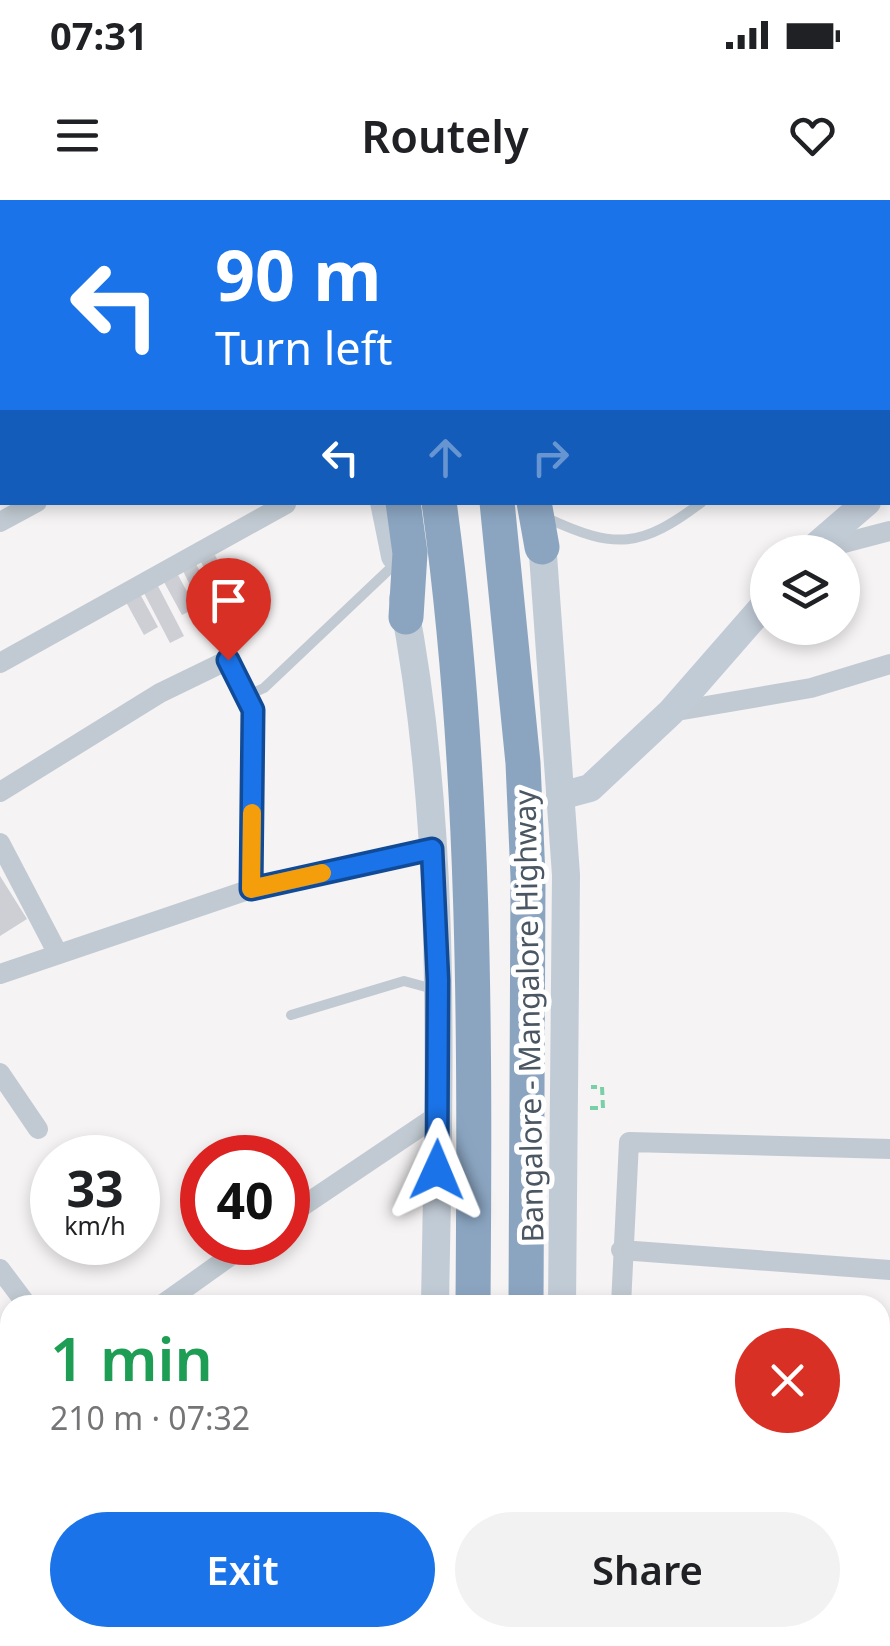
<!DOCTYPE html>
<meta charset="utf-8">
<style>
:root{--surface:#fff;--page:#f2f2f2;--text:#202124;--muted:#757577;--accent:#1a73e8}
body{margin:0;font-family:"Noto Sans",sans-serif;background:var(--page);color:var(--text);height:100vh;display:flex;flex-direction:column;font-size:38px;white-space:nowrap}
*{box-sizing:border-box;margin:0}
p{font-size:32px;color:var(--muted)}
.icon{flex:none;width:55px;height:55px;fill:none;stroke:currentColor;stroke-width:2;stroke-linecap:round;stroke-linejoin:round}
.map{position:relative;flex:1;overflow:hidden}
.side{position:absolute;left:0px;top:1095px;width:890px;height:352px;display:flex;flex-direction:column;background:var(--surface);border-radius:30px 30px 0 0;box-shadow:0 5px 15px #0003}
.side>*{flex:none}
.guide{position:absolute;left:0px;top:0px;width:890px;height:305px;box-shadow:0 5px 15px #0003;background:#1a73e8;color:#fff;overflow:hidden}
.tools{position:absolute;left:750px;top:335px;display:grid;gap:20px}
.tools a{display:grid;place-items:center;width:110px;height:110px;border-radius:50%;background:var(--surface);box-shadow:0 5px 15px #0003;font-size:50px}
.speed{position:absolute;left:30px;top:935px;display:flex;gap:20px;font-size:50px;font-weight:700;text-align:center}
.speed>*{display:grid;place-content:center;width:130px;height:130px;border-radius:50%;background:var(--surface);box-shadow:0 5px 15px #0003;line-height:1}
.speed small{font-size:25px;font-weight:400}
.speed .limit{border:15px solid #d22;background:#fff;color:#111}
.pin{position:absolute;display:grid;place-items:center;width:85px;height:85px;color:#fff;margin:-102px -42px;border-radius:50% 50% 50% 0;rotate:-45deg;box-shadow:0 0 10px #0007}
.pin .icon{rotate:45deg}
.me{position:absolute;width:110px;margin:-55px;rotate:1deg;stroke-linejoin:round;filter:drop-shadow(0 0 8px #0008)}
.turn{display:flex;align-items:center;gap:35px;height:210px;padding:0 50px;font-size:45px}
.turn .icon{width:130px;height:130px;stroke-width:2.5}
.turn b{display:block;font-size:70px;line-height:85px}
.lanes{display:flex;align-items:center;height:95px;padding:0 50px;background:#0003;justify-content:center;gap:50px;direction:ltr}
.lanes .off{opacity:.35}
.round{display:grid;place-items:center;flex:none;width:105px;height:105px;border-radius:52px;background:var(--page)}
.summary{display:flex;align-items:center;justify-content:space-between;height:170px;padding:0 50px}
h1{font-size:60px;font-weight:600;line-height:75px;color:#1e9e55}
.cta{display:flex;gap:20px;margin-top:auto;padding:20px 50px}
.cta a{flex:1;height:115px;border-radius:60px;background:var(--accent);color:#fff;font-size:40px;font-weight:600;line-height:115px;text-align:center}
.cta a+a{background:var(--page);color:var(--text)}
.status{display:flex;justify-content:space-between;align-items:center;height:70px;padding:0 50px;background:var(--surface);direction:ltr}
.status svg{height:28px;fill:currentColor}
header{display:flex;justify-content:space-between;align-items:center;height:130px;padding:0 50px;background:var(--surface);font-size:45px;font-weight:600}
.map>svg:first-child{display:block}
.building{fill:#cdcfd5}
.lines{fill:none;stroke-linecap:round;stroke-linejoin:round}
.path{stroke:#7ad0a6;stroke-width:4;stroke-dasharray:8 5;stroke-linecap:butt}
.lane{stroke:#c1cad2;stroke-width:10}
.street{stroke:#c1cad2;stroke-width:20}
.secondary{stroke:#c1cbd6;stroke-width:28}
.highway{stroke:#8ba5c1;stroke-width:35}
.route-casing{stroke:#114b97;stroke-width:25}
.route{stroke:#1a73e8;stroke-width:18}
.slow{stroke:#f59e0b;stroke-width:18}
.labels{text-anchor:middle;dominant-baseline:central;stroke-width:10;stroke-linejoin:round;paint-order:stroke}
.street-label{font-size:30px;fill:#4a5661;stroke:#fff}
</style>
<div class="status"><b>07:31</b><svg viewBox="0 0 49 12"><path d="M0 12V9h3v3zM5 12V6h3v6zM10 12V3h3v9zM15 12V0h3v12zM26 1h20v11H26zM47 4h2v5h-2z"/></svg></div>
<header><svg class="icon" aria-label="menu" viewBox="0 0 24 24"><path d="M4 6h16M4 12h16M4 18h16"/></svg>Routely<svg class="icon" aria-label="heart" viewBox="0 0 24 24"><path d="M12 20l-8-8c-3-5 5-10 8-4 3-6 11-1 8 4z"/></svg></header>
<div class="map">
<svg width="890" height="1446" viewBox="0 0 890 1446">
<rect width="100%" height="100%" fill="#f5f3f3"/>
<path class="building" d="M215,355L232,388L218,396L201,362Z
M196,364L214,397L200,405L183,371Z
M178,375L196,408L182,415L164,382Z
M158,386L184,436L170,443L144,393Z
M140,394L158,427L144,435L126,402Z
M0,676L27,719L0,736Z
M10,1123V1180L0,1187V1130Z"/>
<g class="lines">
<path class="path" d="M590,908H603L602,887H591"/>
<path class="lane" d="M192,0L193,2
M888,168L890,166
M547,318C616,350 641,348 702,302
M246,496L264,488L396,363
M291,815L404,781L437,790"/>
<path class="street" d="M0,191L2,189
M0,322L37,302
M817,350L890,331
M0,463L286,304
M671,512L811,488L890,464
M0,592L160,493L228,460L253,510L251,689
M0,643L58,754
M0,774L251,689L431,649
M0,873L38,929
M288,1016L438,915
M621,1050L890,1070
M0,1069L27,1105
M163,1104L250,1042
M621,1105L629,942L890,949
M880,1241L890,1242
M0,1312L10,1326
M880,1412H890
M777,1446L779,1438"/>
<path class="secondary" d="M335,0V2
M499,0V2
M888,285L890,282
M384,302L395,356
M541,327L566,675L562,1105
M809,352L867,302
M403,399C448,630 439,870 435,1105
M560,596L590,588L671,512L768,401
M409,1446L411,1438
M540,1446L541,1438"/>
<path class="highway" d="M384,0V2
M441,0L442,2
M474,0L475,2
M403,302L410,353L406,417
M439,302C476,570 475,836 473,1105
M497,302L523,563L528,677L526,1105
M534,302L542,347
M451,1446L452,1438
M498,1446L500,1438"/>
</g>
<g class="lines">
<g class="route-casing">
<path id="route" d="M228,460L253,510L251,689L432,649L438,780L437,970"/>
</g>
<use href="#route" class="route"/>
<path class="slow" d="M252,613L251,689L322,673"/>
</g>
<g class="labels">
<g class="street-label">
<text transform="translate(528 816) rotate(-91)">Bangalore - Mangalore Highway</text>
</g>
</g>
</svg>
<div class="tools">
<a><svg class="icon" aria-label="layers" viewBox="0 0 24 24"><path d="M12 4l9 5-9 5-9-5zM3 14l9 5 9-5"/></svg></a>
</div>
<div class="speed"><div>33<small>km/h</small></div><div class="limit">40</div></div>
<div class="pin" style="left:228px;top:460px;background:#d93025"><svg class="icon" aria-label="arrive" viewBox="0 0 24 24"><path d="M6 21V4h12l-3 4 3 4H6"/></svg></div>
<svg class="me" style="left:437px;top:970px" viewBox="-20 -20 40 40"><path d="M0-17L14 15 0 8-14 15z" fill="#1a73e8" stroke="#fff" stroke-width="4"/></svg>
<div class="guide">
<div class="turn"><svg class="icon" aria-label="left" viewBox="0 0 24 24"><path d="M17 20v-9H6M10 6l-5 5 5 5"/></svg><div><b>90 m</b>Turn left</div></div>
<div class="lanes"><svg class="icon" aria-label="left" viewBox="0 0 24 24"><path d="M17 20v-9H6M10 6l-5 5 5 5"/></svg><svg class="icon off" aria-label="ahead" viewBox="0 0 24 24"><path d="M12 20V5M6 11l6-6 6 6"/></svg><svg class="icon off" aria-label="right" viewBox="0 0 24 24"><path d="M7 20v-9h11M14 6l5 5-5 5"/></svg></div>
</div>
<section class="side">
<div class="summary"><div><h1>1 min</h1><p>210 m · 07:32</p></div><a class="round" style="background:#d93025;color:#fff"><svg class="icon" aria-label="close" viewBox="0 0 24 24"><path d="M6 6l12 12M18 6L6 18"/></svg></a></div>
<div class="cta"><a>Exit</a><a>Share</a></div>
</section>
</div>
